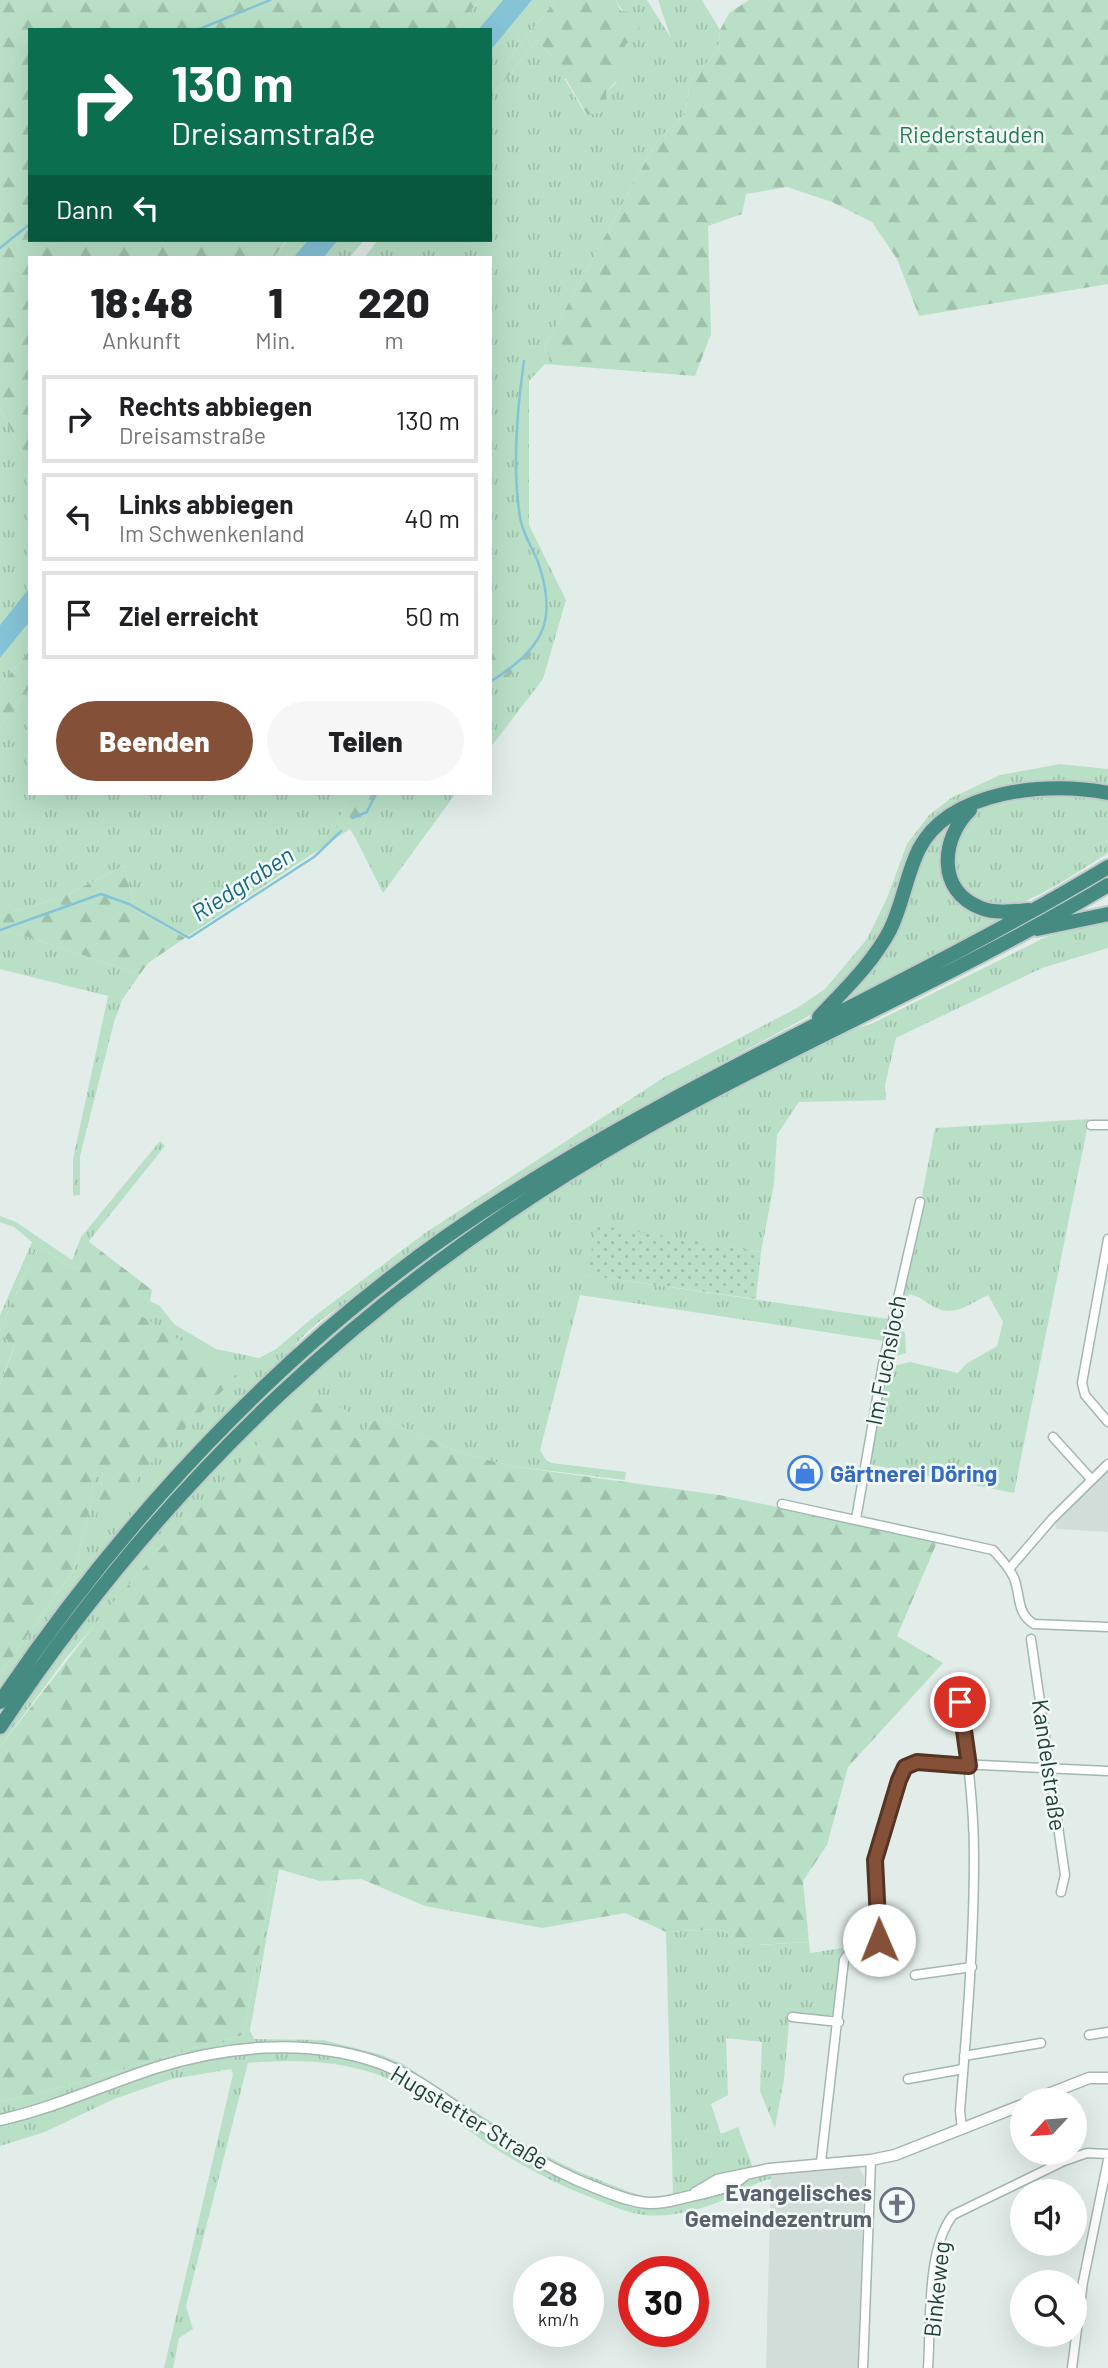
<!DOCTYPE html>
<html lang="de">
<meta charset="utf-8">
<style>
:root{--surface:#fff;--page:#f6f6f6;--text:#202124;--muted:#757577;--line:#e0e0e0;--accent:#845037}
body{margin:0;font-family:Barlow,sans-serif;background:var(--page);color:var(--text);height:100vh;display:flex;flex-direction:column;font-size:26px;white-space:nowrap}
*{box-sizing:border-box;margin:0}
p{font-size:23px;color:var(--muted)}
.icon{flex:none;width:38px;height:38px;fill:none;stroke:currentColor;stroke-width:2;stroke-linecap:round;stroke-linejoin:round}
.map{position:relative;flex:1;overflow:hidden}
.drawer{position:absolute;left:28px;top:256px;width:464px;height:539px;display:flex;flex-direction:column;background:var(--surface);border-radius:0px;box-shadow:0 7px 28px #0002}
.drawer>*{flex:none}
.guide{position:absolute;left:28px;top:28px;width:464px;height:214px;border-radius:0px;box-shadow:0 7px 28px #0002;background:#0b6e4f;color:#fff;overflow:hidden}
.needle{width:46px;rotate:244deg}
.fabs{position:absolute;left:1010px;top:2088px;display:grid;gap:14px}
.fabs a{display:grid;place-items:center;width:77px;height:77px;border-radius:50%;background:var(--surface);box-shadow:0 7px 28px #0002;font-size:35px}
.speed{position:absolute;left:513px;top:2256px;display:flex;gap:14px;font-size:35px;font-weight:700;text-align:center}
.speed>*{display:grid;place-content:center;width:91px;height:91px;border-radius:50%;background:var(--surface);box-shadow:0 7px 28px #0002;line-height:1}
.speed small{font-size:18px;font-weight:400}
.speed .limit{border:10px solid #d22;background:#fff;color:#111}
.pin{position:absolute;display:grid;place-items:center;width:60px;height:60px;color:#fff;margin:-30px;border:4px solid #fff;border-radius:50%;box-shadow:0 2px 7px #0007}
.me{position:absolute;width:77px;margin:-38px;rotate:359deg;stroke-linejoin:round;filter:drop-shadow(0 0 5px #0008)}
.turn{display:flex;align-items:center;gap:24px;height:147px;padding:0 28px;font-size:32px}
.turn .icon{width:91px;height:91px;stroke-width:2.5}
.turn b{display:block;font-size:49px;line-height:60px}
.then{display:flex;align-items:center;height:66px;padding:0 28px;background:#0003;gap:14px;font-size:26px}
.eta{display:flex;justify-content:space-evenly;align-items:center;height:119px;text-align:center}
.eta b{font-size:42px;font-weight:800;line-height:49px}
.action{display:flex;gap:14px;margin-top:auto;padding:14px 28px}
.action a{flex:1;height:80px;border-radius:42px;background:var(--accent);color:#fff;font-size:28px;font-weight:800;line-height:80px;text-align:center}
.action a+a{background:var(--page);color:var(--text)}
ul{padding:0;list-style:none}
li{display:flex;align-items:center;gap:21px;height:88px;margin:0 14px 10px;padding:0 14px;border:4px solid var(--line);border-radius:0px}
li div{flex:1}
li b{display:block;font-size:26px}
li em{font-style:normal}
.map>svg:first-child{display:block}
.built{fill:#d0ddd8}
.grass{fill:url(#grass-tufts)}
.forest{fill:url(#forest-firs)}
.garden{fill:url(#garden-dots)}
.water{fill:#85c3d7}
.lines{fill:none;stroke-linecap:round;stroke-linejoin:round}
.stream{stroke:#85c3d7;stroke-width:2.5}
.minor-casing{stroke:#a4b6b1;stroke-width:11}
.tertiary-casing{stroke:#a4b6b1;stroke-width:13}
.trunk-casing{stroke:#c1cac8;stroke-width:18}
.minor{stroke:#fff;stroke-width:8}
.tertiary{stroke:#fff;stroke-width:10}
.trunk{stroke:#468b81;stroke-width:14}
.route-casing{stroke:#563424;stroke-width:18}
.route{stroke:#845037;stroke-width:12}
.labels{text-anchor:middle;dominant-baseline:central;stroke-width:5;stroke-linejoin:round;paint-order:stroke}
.park-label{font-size:23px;fill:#267b4e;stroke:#f3f9f7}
.street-label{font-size:23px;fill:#20403a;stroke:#f3f9f7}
.shop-label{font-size:23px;font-weight:bold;fill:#366cbe;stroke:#f3f9f7;text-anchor:start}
.worship-label{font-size:23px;font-weight:bold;fill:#5b616d;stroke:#f3f9f7;text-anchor:end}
.water-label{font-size:24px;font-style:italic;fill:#146681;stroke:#f3f9f7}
</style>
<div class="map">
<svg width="1108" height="2368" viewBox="0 0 1108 2368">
<defs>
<pattern id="grass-tufts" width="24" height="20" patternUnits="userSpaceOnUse" patternTransform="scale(1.75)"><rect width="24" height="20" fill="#b9e0c7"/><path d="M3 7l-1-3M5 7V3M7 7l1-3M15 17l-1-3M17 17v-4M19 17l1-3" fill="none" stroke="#9fc1ac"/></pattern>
<pattern id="forest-firs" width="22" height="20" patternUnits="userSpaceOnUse" patternTransform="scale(1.75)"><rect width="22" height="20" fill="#b9e0c7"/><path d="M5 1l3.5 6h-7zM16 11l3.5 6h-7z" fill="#9fc1ac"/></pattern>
<pattern id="garden-dots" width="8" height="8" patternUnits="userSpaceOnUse" patternTransform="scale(1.75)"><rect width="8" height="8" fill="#b9e0c7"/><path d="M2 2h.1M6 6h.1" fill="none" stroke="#9fc1ac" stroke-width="1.8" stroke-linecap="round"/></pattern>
</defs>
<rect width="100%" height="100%" fill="#e2ede9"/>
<path class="built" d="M1108,1469V1532L1056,1529L1055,1521Z
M858,2166L864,2176L858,2368H766L771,2173Z"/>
<path class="grass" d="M479,0H503L478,30H456Z
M532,0H556L490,83V51Z
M616,0H647L671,38L658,0H702L720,30L718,50L690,81L685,115L658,139L544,348L557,365L545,364L529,381V525L566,600L543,679L490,748V686L518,670L536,648L513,652L490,642V257H365L378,240H490V99L537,40L550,54L586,115L606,111V92L616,83L625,45L637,36Z
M288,240H308L294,257H274Z
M338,240H364L350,257H324Z
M0,409L30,467V587L0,625Z
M30,621V650L0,686V658Z
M30,688V793H349L336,827L350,829L185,938L136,911L124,866L62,897L0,916V726Z
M1060,764L1108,769V788L1068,782L943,817L879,943L824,1004L807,1017C704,1073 601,1127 503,1191C452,1225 403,1264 353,1300C326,1314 299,1335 284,1362L0,1692V1674L74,1570L91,1504L94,1471H103L96,1532L142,1472L166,1333L136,1312L150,1301L160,1306L174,1324L216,1349L259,1358L276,1349L316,1315L425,1233L663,1078L797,1008L825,989L867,939L887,898L907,844L929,815L951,798L1000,775Z
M1066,792L1108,800V853C1087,866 1031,904 1009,906C950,909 932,831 982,807C1007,795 1039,793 1066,792Z
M378,793H456L383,893L356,839Z
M954,820L947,832L956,893L1014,914L838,1004L857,985L928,844L942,826Z
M1108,919V948L1042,968L896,1038L885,1085L886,1100L799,1102L777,1135L774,1184L761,1252L598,1226L586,1275L889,1319L884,1341L580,1295L540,1450L546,1460L552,1463L626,1472L625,1480L511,1466L459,1452L381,1418L369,1423L362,1441L356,1438V1421L191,1514L66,1658L0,1747V1733C91,1610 182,1486 297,1383C397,1294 507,1215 624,1148C697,1106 772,1069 847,1031L871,1024L1046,937Z
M9,931L140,974L122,1000L114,1022L80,1156V1195L73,1196V1159L108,996L0,969V935Z
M1089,1119L1014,1493L868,1464L885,1368L910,1362L958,1373L966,1364L997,1346L1003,1322L988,1295C970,1303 955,1318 934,1307C924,1301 921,1297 909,1294L901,1330L905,1333L906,1353L891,1357L935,1128Z
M160,1141L165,1146L89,1241L76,1270L38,1245L0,1330V1315L32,1242L14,1227L0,1222V1216L16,1222L72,1260L81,1237Z
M0,1335L15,1344L0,1384Z
M275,1868L279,1869L250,2030L254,2039L323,2040L379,2054L403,2064L534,2150L577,2171L637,2195L651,2198L673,2195L666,1932L717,1929L756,1945L809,1942L810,1953L843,1948L835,2013L829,2016L790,2012L784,2079L775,2128L760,2091L762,2042L726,2038L728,2095L711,2104L721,2134L738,2127L756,2176L771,2173V2179C754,2182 743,2191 728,2198C704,2209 671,2218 645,2215C628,2213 611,2206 595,2199C555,2184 518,2164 482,2140C451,2118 419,2092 384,2077C340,2060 294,2059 248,2063L186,2306L193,2329L179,2338L173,2368H164L233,2074L231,2069L172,2079L114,2099L45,2132L0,2146V2102C82,2085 161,2055 243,2035Z"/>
<path class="forest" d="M0,0H479L456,30H30V240H287L274,257H30V467L0,409Z
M556,0H616L621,11L634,13L640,24L638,36L625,45V72L606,92L607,111L587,115L566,79L552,72L547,64L550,54L537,40L490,99V83Z
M749,0H1108V284L919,316L897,259L872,222L832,202L787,187L746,194L742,214L708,226L711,334L695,376L557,365L544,348L658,139L685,115L690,81L718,50L720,30L729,13Z
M490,642L513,651L519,642L537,648L518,671L490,686Z
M30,650V688L0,726V686Z
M349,793H378L356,839L350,829L336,827Z
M124,866L136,911L185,938L148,963L140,974L9,931L0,935V916L62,897Z
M88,1241L152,1290L150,1301L137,1313L237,1376L142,1472L95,1534L103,1472L94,1471L91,1504L74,1570L0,1674V1384L15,1345L0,1335V1330L38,1245L76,1270Z
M298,1402C314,1403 350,1403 356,1421C358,1425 356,1434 356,1438L361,1441L369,1423L381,1418L459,1452L511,1466L719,1495L938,1540L897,1636L943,1663L848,1767L827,1845L803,1881L809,1942L755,1945L717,1929L666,1932L625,1913L542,1928L425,1906L361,1879L320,1881L275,1868L243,2035C161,2055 82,2085 0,2102V1747L103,1614L191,1514Z"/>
<path class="garden" d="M598,1225L761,1252L756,1299L585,1275Z"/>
<path class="water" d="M503,0H532L490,51V30H478Z
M308,240H338L324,257H294Z
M30,587V621L0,658V625Z"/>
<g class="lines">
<path class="stream" d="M197,30L270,0
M0,248L30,224
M490,682C542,649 559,622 538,562C532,547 522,533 520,517C512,468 517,410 524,361
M352,818L367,812L376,793
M0,930L101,894L129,904L189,938L314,857L341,831"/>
<g class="minor-casing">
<path id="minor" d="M1091,1125H1108
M1108,1239L1082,1383L1085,1395L1108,1422
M1053,1437L1091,1479
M782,1504L993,1550C1001,1559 1009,1567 1014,1578C1021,1596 1016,1613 1034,1624L1108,1627
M856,1519L883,1364L920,1202
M1009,1569L1052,1519L1108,1464
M1031,1639L1065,1875L1061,1892
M957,1681C965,1739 974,1797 974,1856C974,1941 967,2026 960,2111L962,2129
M915,1975L972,1967
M792,2017L839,2022
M1089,2035L1108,2032
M964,2056L1041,2043
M908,2079L963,2069
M821,2162L844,1960L852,1948L879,1940L875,1860L905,1767L917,1762L1108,1771
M863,2368L871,2160
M928,2368C931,2325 926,2249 953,2215L1064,2161L1087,2153L1108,2154
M1072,2368L1083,2282L1108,2160"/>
</g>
<g class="tertiary-casing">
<path id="tertiary" d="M1033,2100L1089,2078H1108
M0,2120C54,2108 103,2085 155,2068C224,2046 305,2038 374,2061C414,2074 448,2103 483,2126C519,2151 557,2173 599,2189C615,2195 632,2202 649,2203C664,2204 676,2199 691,2196C711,2191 727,2190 744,2176
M695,2193L717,2180L769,2169L871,2160L895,2155L1022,2105"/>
</g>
<g class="trunk-casing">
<path id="trunk" d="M970,810C941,838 936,891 981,908C996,914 1014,911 1029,910
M1037,929L1108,914
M819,1017C845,989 872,964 890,930C903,904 906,875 919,849C950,789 1050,781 1108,793
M0,1702C133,1505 305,1323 507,1196C700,1073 912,985 1108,867
M0,1727C166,1478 371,1285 631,1136C787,1047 954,977 1108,885"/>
</g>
<use href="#minor" class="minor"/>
<use href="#tertiary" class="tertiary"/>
<use href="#trunk" class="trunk"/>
</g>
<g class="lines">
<g class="route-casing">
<path id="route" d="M879,1940L875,1860L899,1780L905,1767L917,1762L969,1766L960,1702"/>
</g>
<use href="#route" class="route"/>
</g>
<defs>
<g id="shop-ring" transform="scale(1.75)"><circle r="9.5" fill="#f3f9f7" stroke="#3f7fe0" stroke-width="1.5"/><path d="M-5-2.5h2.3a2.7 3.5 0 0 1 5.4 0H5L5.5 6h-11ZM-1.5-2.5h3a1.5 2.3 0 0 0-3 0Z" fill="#3f7fe0"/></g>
<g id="church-ring" transform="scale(1.75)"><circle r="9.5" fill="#f3f9f7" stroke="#6b7280" stroke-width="1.5"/><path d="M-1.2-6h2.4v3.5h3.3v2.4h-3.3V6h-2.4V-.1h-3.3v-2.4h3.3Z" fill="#6b7280"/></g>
</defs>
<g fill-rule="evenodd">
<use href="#shop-ring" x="805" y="1473"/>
<use href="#church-ring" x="897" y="2205"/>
</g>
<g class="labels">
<g class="park-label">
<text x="972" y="134">Riederstauden</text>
</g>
<g class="street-label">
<text transform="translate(885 1360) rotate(-79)">Im Fuchsloch</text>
<text transform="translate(1050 1765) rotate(82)">Kandelstraße</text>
<text transform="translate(470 2117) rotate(31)">Hugstetter Straße</text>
<text transform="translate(936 2289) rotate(-84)">Binkeweg</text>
</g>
<g class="shop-label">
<text x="830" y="1473">Gärtnerei Döring</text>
</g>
<g class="worship-label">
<text x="872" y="2192">Evangelisches<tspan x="872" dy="26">Gemeindezentrum</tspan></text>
</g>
<g class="water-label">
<text transform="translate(242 883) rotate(-33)">Riedgraben</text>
</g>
</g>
</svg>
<div class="fabs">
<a><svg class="needle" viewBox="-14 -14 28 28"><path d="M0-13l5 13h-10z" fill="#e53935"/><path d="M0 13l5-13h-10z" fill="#757577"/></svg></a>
<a><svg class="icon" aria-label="sound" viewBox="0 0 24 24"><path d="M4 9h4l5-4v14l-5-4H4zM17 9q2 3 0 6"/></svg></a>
<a><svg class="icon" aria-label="search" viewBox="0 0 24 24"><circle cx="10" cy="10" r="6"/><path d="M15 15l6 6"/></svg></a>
</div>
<div class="speed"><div>28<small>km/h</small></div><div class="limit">30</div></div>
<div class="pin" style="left:960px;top:1702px;background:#d93025"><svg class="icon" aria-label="arrive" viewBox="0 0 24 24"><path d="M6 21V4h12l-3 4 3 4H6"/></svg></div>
<svg class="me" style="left:879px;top:1940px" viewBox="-20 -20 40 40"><circle r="19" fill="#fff"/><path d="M0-13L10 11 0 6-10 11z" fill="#845037"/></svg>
<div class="guide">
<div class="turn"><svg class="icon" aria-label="right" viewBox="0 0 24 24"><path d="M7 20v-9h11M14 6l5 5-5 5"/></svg><div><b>130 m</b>Dreisamstraße</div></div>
<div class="then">Dann<svg class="icon" aria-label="left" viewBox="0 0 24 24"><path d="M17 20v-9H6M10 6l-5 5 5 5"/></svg></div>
</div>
<section class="drawer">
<div class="eta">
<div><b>18:48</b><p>Ankunft</p></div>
<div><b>1</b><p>Min.</p></div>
<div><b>220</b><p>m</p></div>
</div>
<ul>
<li><svg class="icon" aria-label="right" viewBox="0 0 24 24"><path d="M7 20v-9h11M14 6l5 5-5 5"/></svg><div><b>Rechts abbiegen</b><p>Dreisamstraße</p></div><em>130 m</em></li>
<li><svg class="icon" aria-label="left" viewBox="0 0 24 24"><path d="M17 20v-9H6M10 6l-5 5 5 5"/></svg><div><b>Links abbiegen</b><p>Im Schwenkenland</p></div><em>40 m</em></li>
<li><svg class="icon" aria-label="arrive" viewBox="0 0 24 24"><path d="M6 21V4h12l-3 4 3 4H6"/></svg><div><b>Ziel erreicht</b></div><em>50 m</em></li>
</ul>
<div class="action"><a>Beenden</a><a>Teilen</a></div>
</section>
</div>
